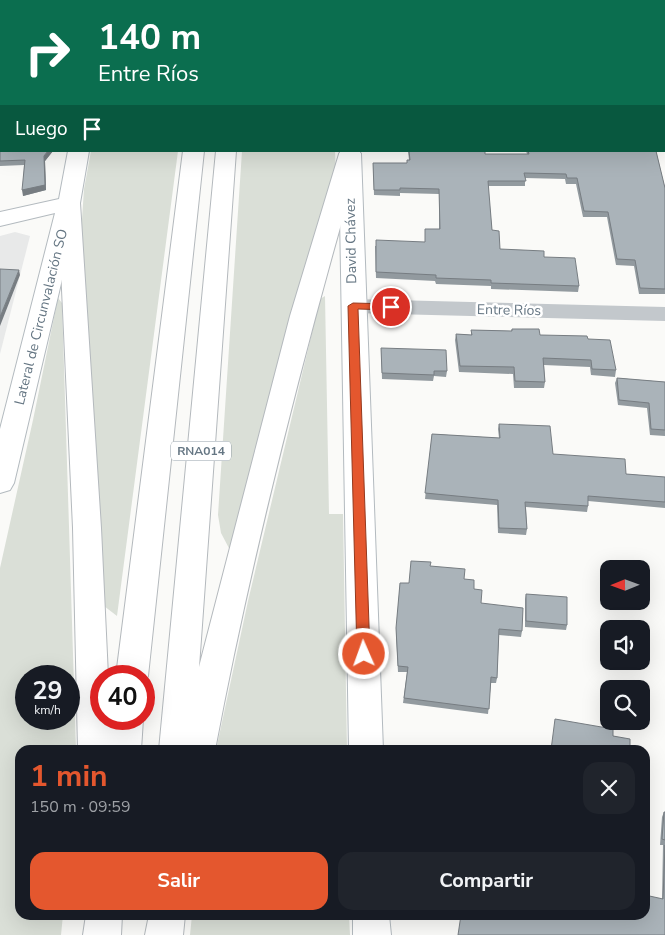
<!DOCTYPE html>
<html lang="es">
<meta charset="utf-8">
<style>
:root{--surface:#171b24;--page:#20242c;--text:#f1f3f6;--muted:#9ea1a6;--accent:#e4572e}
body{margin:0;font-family:"Nunito Sans",sans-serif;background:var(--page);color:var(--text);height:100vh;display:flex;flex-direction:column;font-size:19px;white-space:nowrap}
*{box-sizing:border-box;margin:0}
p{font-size:16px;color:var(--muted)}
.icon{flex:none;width:28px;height:28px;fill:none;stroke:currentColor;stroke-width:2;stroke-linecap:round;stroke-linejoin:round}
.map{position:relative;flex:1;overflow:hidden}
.sheet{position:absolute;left:15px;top:745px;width:635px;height:175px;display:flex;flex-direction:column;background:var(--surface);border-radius:15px;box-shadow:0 5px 20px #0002}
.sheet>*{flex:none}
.banner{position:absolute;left:0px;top:0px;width:665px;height:152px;box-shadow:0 5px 20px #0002;background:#0b6e4f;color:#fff;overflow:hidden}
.needle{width:32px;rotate:269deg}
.tools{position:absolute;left:600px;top:560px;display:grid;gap:10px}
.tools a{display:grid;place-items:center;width:50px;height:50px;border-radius:10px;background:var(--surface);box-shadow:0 5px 20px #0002;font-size:25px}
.speed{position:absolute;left:15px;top:665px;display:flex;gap:10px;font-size:25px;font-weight:700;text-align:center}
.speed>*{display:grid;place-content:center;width:65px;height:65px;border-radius:50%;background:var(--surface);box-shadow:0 5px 20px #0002;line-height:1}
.speed small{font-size:12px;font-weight:400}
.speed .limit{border:8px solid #d22;background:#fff;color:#111}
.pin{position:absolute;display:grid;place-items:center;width:42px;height:42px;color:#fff;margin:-21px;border:2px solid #fff;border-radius:50%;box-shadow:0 1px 5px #0007}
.me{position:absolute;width:55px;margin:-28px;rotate:358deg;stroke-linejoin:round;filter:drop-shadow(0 0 4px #0008)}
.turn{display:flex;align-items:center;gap:18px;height:105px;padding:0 15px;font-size:22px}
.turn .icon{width:65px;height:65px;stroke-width:2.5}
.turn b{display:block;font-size:35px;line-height:42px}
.then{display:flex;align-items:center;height:48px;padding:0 15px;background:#0003;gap:10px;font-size:19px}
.round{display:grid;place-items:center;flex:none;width:52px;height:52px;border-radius:15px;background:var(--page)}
.overview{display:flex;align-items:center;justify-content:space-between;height:85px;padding:0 15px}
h1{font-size:30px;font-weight:700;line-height:38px;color:var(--accent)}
.action{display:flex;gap:10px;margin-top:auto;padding:10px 15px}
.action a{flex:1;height:58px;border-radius:15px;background:var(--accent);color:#fff;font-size:20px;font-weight:700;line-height:58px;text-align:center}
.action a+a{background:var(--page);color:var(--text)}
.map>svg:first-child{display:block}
.built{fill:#e8e9e9}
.green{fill:#dadfd7;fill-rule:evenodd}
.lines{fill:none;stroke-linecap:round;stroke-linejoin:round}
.secondary-casing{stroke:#b3babf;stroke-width:2}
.primary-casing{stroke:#b5babe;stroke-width:2}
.highway-casing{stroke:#b4b9bd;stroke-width:2}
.street{fill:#c3c8cc;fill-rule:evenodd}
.secondary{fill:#fff;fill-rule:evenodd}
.primary{fill:#fff;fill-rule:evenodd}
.highway{fill:#fff;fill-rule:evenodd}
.wall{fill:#929a9f}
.shaded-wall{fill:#777d82}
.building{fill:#aab3b9;stroke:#777d82}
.route{fill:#e4572e;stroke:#94391e}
.labels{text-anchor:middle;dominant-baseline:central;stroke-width:5;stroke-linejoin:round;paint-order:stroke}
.shield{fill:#fff;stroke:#939fa8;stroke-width:1}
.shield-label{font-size:12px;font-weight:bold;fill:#657683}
.street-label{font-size:14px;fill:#657683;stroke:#fff}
</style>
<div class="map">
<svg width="665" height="935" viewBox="0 0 665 935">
<rect width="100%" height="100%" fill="#fafaf8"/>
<path class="built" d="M15,232L30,236L0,354V236Z"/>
<path class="green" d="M91,151H178L117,616L104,606L81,234L84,189Z
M242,151H335L336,176L231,552L221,533L218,515Z
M325,296L329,514H343L347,750H216L248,601L320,299Z
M58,298L62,303L76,750H20V915H63L61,935H0V568L33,420ZM69,676V719H26V676Z
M192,915H349L350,935H190Z"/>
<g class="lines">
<g class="secondary-casing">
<path id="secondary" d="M332,0H350V1H332Z
M620,0H638V1H620Z
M68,151H89L80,203L14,483L10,490L0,493V429L55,213L0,226V212L59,199Z
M341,151H359L361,154L383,750H349L339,154Z
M353,915H389L391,935H353Z"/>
</g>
<g class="primary-casing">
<path id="primary" d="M664,51H665V63H664Z"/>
</g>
<g class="highway-casing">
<path id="highway" d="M202,0H220V1H202Z
M230,0H248V1H230Z
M183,151H204L148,676L144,684V676H116Z
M216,151H236L199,667L290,316L339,154L341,151H359L361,154C304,351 253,549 215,750H159Z
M69,196L77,198L80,203L101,528L108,676H101V719H110V722L111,719H143L141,750H78L73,528L58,203L61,198Z
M86,915H122L121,935H83Z
M149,915H185L183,935H145Z"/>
</g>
<path class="street" d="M0,93H1V103H0Z
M664,110L665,111V126L664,125Z
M353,299L665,307V321L353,313L345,311L342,306L345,301Z"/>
<use href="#secondary" class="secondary"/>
<use href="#primary" class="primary"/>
<use href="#highway" class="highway"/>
</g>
<path class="wall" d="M18,0H52V1H19Z
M0,118L1,151H53L45,161L46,190L23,196L24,165L0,166Z
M408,151H485V154H527L526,151H656L665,188V294H639L634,266L616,265L607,217H583L576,184H566L565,179L525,178V186H488L492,230L500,249L544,257L579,286L578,292L491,289V286L436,284L435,281L376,278L375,246L425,242L439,229V194L400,193V196L374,195L373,163H407L409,160Z
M512,329L540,335L588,339L616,370L615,377L591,375L590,367L544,365L545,382L544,388H514L513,374L459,372L455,340L456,334L471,335V330L511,331Z
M381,348L447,371L446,377L434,376L433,381L382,379Z
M617,378L665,382V436L650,435L647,408L618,405L615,383Z
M499,424L553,454L626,474L665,477V508L588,501V506L587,512L526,507L527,529L526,535L498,533L497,505L425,499L432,434L499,438L498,429Z
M430,566L464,579L474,589L481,603L522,631L521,637L499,635L497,678L496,683H491L488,714L403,703L407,672H398L396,634L400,583H409Z
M526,594L567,625L566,630L525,627V599Z
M664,812H665V935L662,899L663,845H660L662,817Z"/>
<path class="shaded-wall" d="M48,151H53L45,161L46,190L23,196L22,190Z
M19,270L20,275L0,326V317Z"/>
<path class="building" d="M364,0H411V1H364Z
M504,0H612L613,1H504Z
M652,0H665V27H664V1H653Z
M0,43H1V73H0Z
M0,118H1V151H48L44,156L45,185L22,190L25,160L0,161Z
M409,151H485V154H529L528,151H656L665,188V289L640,288L635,260L617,259L608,212L584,211L577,178H567L566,174L524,173L526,181H488L492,230L499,231L500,249L544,251V257L575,258L579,286L491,283V280L436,278V275L376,272V240L425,242V229H440L439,189L400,188V190H374L373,163H407V160H410Z
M0,269L19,270L0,317Z
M512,329H539L540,335L587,336L588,339L610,340L616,370L592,369L591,360L543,358L545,382L515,381L514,367L460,366L456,334L472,335L471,330L512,331Z
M381,348L446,350L447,371H434V375L382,373Z
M617,378L665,382V430L651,429L649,403L619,400Z
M499,424L550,426L553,454L625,459L626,474L665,477V502L588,496V506L525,502L527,529L499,528L498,500L425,493L432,434L500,438Z
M411,561L431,562L430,566L465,569L464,579L474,580V589L482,590L481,603L523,608L522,631L499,629L497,678L491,677L489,709L404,698L408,667L398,666L396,628L400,583H409Z
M526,594L567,597V625L526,621Z
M555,719L613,729V736L630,739V750H551Z
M664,812H665V840L662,839Z
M665,845V935H458L461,915H645V895L663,899Z"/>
<path class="route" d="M353,303L391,304L396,307L391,310L358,309L370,654L368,657L364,659L359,657L357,654L348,306Z"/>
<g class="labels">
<rect class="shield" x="171" y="441.5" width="60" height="19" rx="4"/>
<g class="shield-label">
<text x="201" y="451">RNA014</text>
</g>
<g class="street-label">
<text transform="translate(351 241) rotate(-91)">David Chávez</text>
<text transform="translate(509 310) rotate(1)">Entre Ríos</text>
<text transform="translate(41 317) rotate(-76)">Lateral de Circunvalación SO</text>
</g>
</g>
</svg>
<div class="tools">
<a><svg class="needle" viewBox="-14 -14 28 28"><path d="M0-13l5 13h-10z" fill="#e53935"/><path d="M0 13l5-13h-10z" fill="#9ea1a6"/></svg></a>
<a><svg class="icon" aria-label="sound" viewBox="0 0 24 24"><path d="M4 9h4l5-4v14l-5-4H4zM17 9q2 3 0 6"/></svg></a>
<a><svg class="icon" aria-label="search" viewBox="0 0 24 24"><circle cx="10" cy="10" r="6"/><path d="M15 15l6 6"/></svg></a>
</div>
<div class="speed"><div>29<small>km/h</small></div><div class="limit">40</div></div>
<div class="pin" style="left:391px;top:307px;background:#d93025"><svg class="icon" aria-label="arrive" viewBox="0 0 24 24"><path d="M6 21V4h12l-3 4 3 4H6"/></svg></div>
<svg class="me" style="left:364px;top:654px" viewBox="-20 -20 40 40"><circle r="17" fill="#e4572e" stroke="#fff" stroke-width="3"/><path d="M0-11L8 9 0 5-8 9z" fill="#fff"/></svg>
<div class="banner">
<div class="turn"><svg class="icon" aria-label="right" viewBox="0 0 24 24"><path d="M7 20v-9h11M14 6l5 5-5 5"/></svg><div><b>140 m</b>Entre Ríos</div></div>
<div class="then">Luego<svg class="icon" aria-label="arrive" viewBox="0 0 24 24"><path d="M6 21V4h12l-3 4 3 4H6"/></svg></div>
</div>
<section class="sheet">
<div class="overview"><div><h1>1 min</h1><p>150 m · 09:59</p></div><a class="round"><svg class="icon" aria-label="close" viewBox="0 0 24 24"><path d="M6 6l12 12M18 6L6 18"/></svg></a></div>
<div class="action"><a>Salir</a><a>Compartir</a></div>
</section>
</div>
